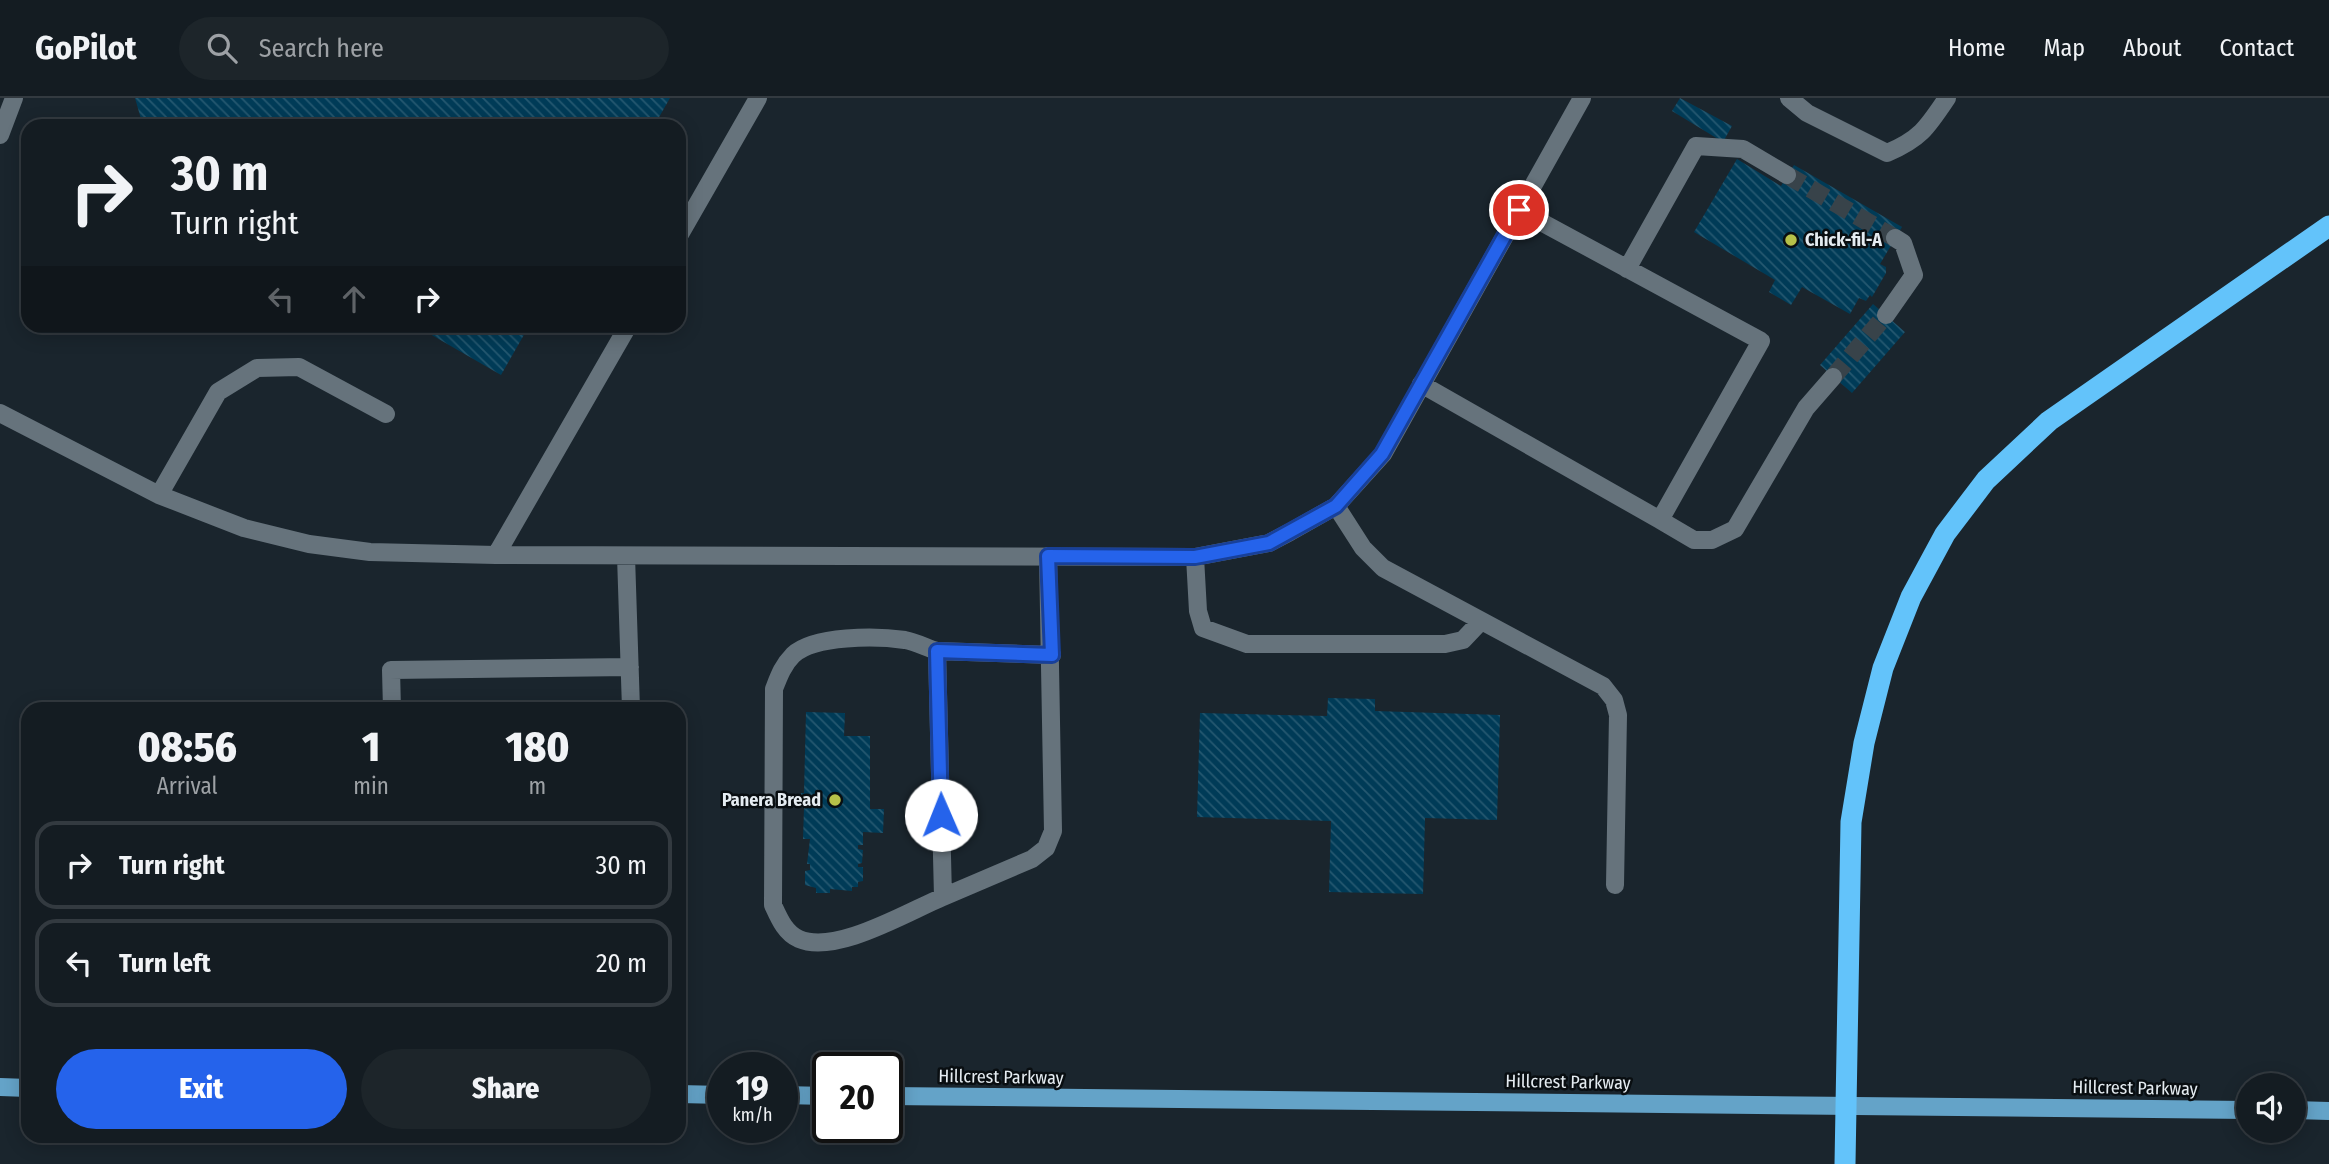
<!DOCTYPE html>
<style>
:root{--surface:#141c22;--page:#1d252a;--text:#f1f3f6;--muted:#9da1a5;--line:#333a40;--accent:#2563eb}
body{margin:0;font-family:"Fira Sans Condensed",sans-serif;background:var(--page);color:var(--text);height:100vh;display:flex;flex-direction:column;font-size:26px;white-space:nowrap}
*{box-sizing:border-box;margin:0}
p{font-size:23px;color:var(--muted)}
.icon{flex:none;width:38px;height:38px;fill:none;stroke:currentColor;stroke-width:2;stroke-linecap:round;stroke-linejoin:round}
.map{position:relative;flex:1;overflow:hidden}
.sheet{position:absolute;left:21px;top:604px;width:665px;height:441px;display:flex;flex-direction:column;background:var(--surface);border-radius:21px;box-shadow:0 4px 18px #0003,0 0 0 2px var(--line)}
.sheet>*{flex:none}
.banner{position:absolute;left:21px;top:21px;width:665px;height:214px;border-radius:21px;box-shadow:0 4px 18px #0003,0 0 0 2px var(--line);background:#141c22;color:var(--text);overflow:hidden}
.fabs{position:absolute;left:2236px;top:975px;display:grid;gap:14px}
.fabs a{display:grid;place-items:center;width:70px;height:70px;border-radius:50%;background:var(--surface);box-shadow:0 4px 18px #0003,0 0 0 2px var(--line);font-size:35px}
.speed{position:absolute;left:707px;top:954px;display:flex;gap:14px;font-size:35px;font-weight:700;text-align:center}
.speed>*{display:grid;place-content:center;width:91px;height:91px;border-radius:50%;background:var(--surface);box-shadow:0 4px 18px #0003,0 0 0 2px var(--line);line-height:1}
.speed small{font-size:18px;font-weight:400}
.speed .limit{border:4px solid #111;border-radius:10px;background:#fff;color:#111}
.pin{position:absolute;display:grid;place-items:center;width:60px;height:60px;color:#fff;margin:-30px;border:4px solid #fff;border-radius:50%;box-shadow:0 2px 7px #0007}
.me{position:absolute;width:77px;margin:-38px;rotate:359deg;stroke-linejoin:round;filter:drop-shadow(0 0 5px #0008)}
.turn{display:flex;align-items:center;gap:24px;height:147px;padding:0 35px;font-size:32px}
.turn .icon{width:91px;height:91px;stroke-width:2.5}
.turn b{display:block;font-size:49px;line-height:60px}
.lanes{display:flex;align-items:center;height:66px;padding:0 35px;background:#0003;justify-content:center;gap:35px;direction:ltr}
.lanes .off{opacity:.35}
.eta{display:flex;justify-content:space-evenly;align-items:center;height:119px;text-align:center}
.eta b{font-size:42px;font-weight:800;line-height:49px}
.action{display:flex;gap:14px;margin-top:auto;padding:14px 35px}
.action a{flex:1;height:80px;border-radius:42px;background:var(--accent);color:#fff;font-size:28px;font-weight:800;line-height:80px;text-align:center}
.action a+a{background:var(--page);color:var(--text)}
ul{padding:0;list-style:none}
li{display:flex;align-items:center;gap:21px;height:88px;margin:0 14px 10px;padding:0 21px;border:4px solid var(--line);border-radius:21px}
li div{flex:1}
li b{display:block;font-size:26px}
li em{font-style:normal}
header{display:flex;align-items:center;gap:42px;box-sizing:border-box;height:98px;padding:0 35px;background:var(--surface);border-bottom:2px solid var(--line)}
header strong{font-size:33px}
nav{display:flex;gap:38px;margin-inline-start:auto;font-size:24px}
.search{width:490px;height:63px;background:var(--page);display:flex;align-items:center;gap:18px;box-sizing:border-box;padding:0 24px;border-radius:38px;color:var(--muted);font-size:26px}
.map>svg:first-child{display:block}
.building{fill:url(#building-back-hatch)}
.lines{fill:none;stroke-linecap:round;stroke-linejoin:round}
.minor-tunnel{stroke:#38434a;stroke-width:18;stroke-dasharray:18 9;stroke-linecap:butt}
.minor{stroke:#66737c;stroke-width:18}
.major{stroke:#64a3c8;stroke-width:18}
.highway{stroke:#63c3fa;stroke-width:21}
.route-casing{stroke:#184099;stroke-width:18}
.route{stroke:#2563eb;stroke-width:12}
.poi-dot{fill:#b6c149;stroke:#090e11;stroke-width:2.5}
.labels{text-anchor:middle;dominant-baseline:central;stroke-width:5;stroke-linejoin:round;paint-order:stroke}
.poi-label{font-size:18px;font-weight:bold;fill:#e5ecf1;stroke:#090e11;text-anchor:start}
.street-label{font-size:18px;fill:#e5ecf1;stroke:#090e11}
</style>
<header>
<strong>GoPilot</strong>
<div class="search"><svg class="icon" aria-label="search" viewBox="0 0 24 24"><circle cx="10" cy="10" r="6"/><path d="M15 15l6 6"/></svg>Search here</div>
<nav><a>Home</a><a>Map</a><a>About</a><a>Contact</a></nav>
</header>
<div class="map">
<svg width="2329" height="1066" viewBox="0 0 2329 1066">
<defs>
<pattern id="building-back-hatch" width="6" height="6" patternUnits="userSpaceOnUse" patternTransform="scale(1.75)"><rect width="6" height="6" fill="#003b57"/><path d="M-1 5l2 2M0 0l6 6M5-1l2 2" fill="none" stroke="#255870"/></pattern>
</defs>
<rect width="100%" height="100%" fill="#1a252d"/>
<path class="building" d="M135,0H670L654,28H143Z
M1680,0L1732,28L1723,44L1672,13Z
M1737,61L1781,88L1794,67L1902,129L1880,166L1886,169V175L1872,199L1870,197L1866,203L1859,200L1850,216L1802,189L1791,207L1769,194L1775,182L1694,134Z
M1873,206L1905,234L1852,295L1820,267Z
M426,228H529L501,277L423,232Z
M1328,600L1375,601V613L1500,617L1497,722L1425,720L1423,796L1329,794L1331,723L1197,719L1200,615L1327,618Z
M806,614L845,615L844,638H870V711H884L883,735L863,734V747H858V751L863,752L862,765L858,766V769H863V783L858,784V789H852V793L830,791V795H816V790L805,787V773L810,772V766H807L810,741H803L804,710L800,709L801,695H804Z"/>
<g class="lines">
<path class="minor-tunnel" d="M1787,77L1895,140
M1833,279L1886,217"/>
<path class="minor" d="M1789,0L1807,15L1887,55C1920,41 1927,30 1947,0
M0,37L14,0
M679,138L758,0
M1627,171L1696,48L1743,51L1787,77
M1886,217L1914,177L1903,145L1895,140
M1421,286L1660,422L1761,243L1519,112
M0,315L159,397L244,430L309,446L370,454L496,457L1195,459L1269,445L1290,434L1336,408L1383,356L1582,0
M159,397L218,294L257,270L299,269L386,316
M1336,408L1363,450L1383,470L1603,588L1614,602L1618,617L1615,787
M1660,422L1694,442H1712L1735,431L1806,310L1833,279
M496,457L628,228
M626,458L631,611
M1048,458L1053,733L1046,750L1032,761L943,799L937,553L1052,557
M1195,459L1198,513L1203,530L1247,546H1445L1463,542L1481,523
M937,553C927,550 916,544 905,542C877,538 814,537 793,557C783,567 779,578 774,591L773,807C779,820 785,835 799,841C836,857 907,814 943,799
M392,611L391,572L630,569"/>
<path class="major" d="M0,989L28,990
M679,996L723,997
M782,997L828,998
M887,998L2249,1012
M2294,1012L2329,1013"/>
<path class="highway" d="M1845,1066L1851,724L1864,645L1883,570L1911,499L1945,436L1986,382L2049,323L2329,128"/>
</g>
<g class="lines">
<g class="route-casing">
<path id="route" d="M941,717L937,553L1052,557L1048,458L1195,459L1269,445L1336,408L1382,356L1519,112"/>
</g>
<use href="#route" class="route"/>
</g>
<g class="poi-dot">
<circle cx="1791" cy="142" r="7"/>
<circle cx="835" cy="702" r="7"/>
</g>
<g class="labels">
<g class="poi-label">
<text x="1805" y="142">Chick-fil-A</text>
<text x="821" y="702" text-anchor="end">Panera Bread</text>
</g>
<g class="street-label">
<text transform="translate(1001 979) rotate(1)">Hillcrest Parkway</text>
<text transform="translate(1568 984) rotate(1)">Hillcrest Parkway</text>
<text transform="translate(2135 990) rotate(1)">Hillcrest Parkway</text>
</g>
</g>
</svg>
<div class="fabs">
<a><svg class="icon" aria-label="sound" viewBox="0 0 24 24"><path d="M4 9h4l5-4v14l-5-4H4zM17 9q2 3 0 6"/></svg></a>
</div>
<div class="speed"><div>19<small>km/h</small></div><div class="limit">20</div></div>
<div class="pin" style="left:1519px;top:112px;background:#d93025"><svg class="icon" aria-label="arrive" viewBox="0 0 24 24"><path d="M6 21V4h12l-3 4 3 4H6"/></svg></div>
<svg class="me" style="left:941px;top:717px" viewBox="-20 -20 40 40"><circle r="19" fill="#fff"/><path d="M0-13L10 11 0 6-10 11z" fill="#2563eb"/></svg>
<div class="banner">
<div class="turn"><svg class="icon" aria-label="right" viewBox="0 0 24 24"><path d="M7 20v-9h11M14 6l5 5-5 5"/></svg><div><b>30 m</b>Turn right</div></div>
<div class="lanes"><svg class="icon off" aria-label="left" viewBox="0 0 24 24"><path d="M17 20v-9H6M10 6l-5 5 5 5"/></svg><svg class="icon off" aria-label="ahead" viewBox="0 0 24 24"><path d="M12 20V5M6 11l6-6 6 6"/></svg><svg class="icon" aria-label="right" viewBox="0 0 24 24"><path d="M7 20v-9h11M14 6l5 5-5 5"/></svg></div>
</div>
<section class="sheet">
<div class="eta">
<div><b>08:56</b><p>Arrival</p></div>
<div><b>1</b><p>min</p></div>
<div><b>180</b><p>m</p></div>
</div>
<ul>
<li><svg class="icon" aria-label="right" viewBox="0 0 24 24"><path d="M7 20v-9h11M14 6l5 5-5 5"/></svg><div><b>Turn right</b></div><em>30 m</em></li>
<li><svg class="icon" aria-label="left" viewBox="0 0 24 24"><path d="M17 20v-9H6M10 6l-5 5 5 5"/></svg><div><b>Turn left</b></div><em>20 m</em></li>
</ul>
<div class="action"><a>Exit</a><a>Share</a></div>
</section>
</div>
